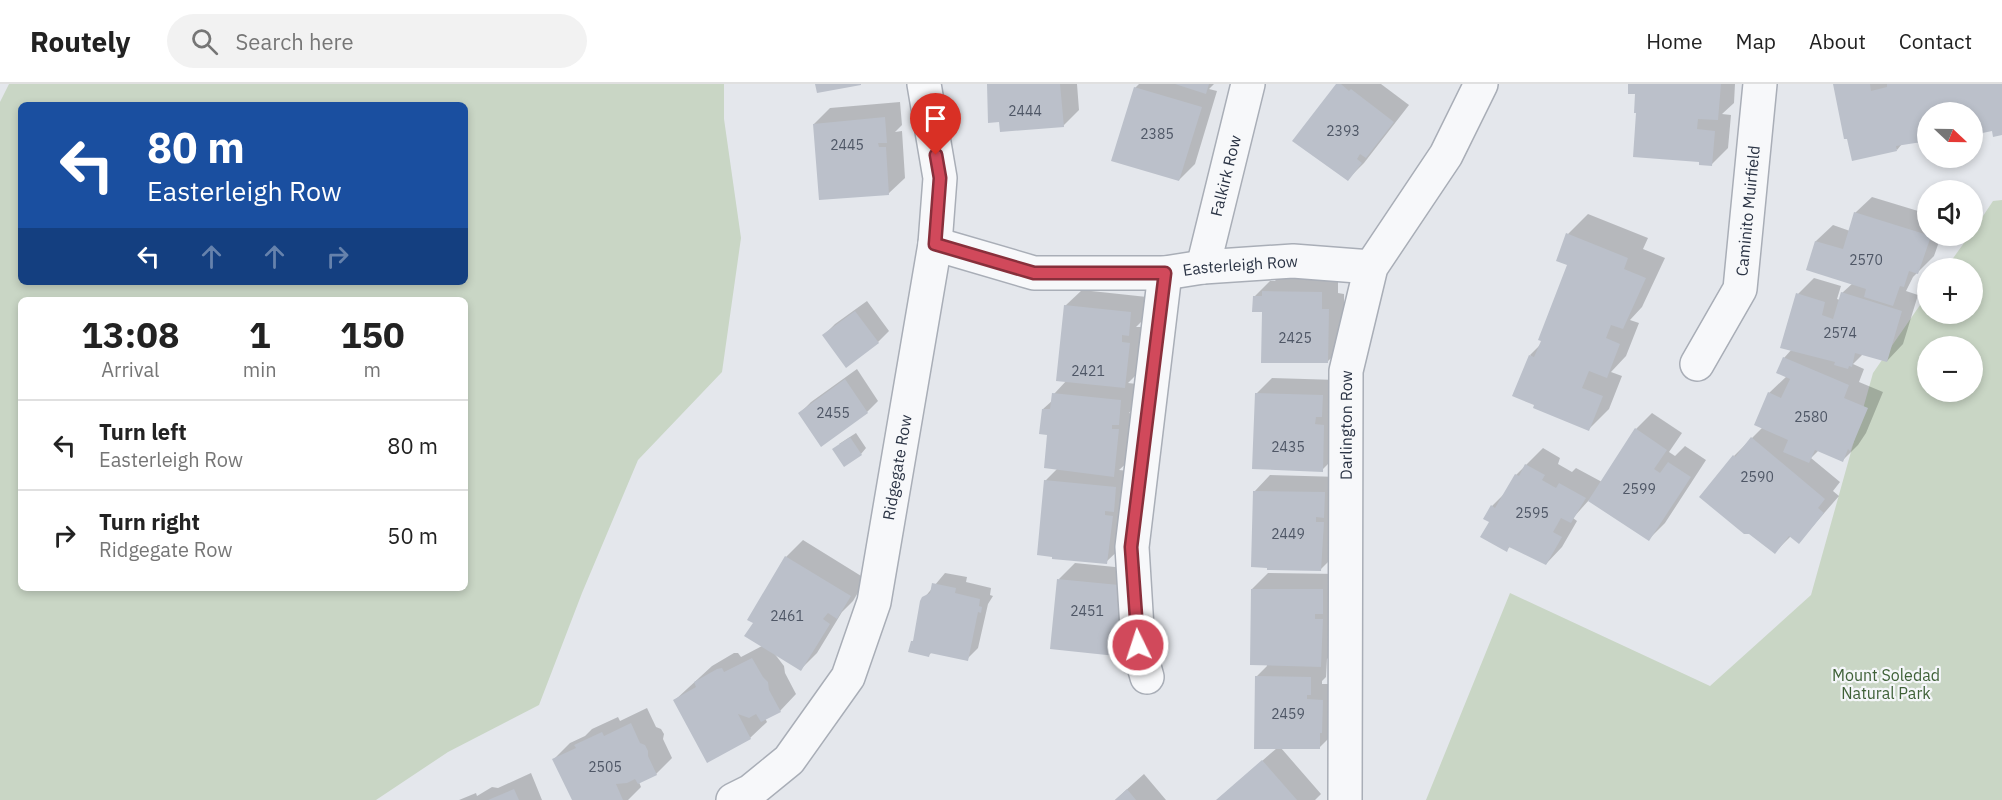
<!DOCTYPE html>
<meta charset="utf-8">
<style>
:root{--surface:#fff;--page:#f2f2f2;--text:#222;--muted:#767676;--line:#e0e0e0}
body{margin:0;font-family:"IBM Plex Sans",sans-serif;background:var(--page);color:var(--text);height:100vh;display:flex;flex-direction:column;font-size:22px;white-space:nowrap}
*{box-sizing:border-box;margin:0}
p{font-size:20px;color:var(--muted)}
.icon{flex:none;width:33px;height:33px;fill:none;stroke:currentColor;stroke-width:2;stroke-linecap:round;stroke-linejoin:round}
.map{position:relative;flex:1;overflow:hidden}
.drawer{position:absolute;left:18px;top:213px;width:450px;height:294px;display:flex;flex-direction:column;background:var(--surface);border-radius:9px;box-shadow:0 3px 9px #0003}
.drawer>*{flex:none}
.banner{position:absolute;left:18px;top:18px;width:450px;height:183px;border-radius:9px;box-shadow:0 3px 9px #0003;background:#1a4fa0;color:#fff;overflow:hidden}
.needle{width:39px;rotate:112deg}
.fabs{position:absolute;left:1917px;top:18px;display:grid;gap:12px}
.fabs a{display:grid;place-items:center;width:66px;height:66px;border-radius:50%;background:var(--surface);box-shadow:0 3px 9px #0003;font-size:30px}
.pin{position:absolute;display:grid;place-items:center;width:51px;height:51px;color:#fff;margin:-62px -26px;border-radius:50% 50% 50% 0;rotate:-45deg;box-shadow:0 0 6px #0007}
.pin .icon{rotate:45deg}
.me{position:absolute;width:66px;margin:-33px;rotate:356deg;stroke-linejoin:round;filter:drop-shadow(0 0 4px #0008)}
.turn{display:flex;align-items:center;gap:21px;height:126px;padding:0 30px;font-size:27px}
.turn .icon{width:78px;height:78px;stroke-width:2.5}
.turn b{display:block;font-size:42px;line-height:51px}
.lanes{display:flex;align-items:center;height:57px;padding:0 30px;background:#0003;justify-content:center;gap:30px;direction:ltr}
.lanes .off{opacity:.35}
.eta{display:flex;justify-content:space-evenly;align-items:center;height:102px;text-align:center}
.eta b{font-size:36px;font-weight:700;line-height:42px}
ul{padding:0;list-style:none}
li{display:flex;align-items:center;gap:18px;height:90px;padding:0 30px;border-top:2px solid var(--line)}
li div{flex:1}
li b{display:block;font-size:22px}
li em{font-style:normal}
header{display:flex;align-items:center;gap:36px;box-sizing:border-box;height:84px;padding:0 30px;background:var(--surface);border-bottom:2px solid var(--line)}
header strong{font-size:28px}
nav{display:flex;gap:33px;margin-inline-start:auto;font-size:21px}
.search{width:420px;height:54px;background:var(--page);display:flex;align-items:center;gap:15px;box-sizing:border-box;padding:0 21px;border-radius:33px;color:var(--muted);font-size:22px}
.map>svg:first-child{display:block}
.green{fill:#c9d6c5;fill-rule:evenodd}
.shadow{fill:#0003}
.building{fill:#bbc0ca}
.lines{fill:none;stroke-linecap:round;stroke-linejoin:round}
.street-casing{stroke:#a9aeb7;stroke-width:36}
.street{stroke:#f7f8fa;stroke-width:33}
.route-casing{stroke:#882f3b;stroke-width:15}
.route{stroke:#d1495b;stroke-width:10}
.labels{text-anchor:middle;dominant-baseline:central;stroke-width:4.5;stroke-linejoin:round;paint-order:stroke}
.number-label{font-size:14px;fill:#4f5766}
.street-label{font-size:16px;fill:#2b3445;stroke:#f4f6f9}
.park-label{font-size:16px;fill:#3f6138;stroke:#f4f6f9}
</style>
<header>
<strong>Routely</strong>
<div class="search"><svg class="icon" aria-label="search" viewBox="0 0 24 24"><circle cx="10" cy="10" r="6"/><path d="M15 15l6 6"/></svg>Search here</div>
<nav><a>Home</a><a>Map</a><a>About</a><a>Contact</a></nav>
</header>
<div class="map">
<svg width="2002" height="716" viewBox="0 0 2002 716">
<rect width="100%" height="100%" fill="#e4e7ec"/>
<path class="green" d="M9,0H724V35L741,154L722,288L638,376L582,509L539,621L448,668L376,716H0V18ZM21,21H465V198H21ZM21,216H465V504H21Z
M2002,116V716H1426L1510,509L1710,602L1811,511L1873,289L1927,211L1928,230H1972V184H1946L1969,152H1972L1973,147L1993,117ZM1928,262H1972V308H1928Z"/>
<path class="shadow" d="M989,0H1077L1079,26L1063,42L1001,37Z
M1139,0H1214L1209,5L1217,7L1195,80L1179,96L1135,4Z
M1338,0H1381L1409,21L1364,79L1348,95Z
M1630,0H1735L1734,19L1722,30L1731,31L1728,64L1712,80L1637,9Z
M1835,0H2002V50L1993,45H1972V28H1928L1897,66Z
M900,18L902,41L895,48L902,47L905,94L888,110L814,40L830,24Z
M1872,113L1928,130V152H1941L1934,172L1913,193L1906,207L1918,211L1903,260L1887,277L1863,270L1853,280L1864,285L1859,298L1883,308L1866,349L1858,361L1842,377L1819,366L1811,374L1840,398L1833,407L1839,412L1799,458L1791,452L1775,468L1734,372L1763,343L1769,309L1787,292L1784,274L1792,265L1798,210L1814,194L1841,202L1837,215L1840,216L1842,209L1853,199L1808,185L1816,157L1833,141L1850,147L1855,129Z
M1588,130L1648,154L1643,165L1665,174L1642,223L1630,236L1639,239L1626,272L1611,288L1622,292L1609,325L1589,345L1530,271L1541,260L1569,181L1568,150Z
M1279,192H1338V209L1344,210V262L1327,278L1263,227L1254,213L1270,197H1275Z
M1082,206L1147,213L1145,234L1136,243H1146L1141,286L1128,299L1137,300L1134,324L1129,329L1135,330L1130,376L1119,386L1131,387L1123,462L1106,478L1045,397L1057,385L1043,325L1053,316L1054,310L1067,296L1065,222Z
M867,217L889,247L878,258L824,251L835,240Z
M857,285L878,317L867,328L821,361L800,329L811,318Z
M1272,294L1338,296V370L1322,386L1256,310Z
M1652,329L1682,349L1669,368L1675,372L1685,362L1706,376L1665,439L1649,455L1589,416L1573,434L1577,437L1562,463L1546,480L1511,462L1506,466L1491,437L1492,422L1506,408L1516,391L1543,364L1560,374L1558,380L1572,388L1576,384L1602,398L1636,345Z
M856,349L866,364L861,370L839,360Z
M1270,391L1340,393L1337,469L1321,485L1254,408Z
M803,456L866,495L853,517L842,528L817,569L801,585L774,569L784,582L785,589L796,610L780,627L765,634L767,638L750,654L675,616L712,582L734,569H738L741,573L762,562L755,538L749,535L786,473Z
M1075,479L1135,485L1131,554L1115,570L1059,495Z
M945,489L967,493L966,498L991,504L990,511L993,512L988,520L978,564L967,575L932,568L929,571L912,558L915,555L924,514Z
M1268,489L1339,490L1337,565L1327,575L1326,593L1322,597V600H1338L1335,648L1319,664H1281L1321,710L1315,716H1217L1277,664L1256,593L1267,582L1252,505Z
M647,624L656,643L661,645L664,650L663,655L672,674L656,690L639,698L641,703L628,716H574L554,675L570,659L585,652L592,645L618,633L620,637Z
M531,689L542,716H459L476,709L477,712L492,703L498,704Z
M1144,690L1166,716H1115Z"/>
<path class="building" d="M815,0H861V1L817,9Z
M987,0H1060L1064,43L1000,48L999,38L988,39Z
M1175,0H1209L1206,10Z
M1336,0H1341L1349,7L1351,5L1394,38L1366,74L1360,70L1357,75L1362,79L1348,97L1292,57Z
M1628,0H1721L1718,36L1698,35L1697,45L1715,47L1712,82L1699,81V78L1633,73L1636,29H1634L1635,10H1628Z
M1833,0H1870L1871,7L1887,3V0H2002V51L1993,53L1992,47L1973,51L1972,28H1928V57L1896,62L1897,67L1852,77L1847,55H1844Z
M1134,3L1202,23L1179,97L1111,77Z
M885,33L887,59H878L879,63H886L889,111L819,116L813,40Z
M1854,128L1931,152L1918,190L1909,187L1904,203L1900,202L1893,222L1864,213L1866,205L1806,186L1815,157L1843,165Z
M1566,149L1628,174L1624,185L1646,194L1623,245L1611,241L1606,254L1620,260L1607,294L1589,287L1582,304L1603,312L1589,347L1533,324L1534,321L1512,312L1529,271L1534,273L1541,257L1538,256L1567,181L1556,177Z
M1262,207L1322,208V225H1329L1328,279H1261L1262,228H1252L1253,212H1262Z
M1841,208L1902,227L1887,278L1855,269L1852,283L1849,282L1848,285L1834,281L1835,278L1780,264L1796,209L1825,218L1822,231L1833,235Z
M1064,221L1131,228L1129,252L1122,251V258L1130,259L1125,304L1056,297Z
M855,227L879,259L846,284L822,251Z
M1783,273L1849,301L1844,314L1868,324L1850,367L1848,365L1843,378L1815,366L1809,379L1783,368L1788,356L1754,341L1768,308L1781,314L1790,295L1776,289Z
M845,295L868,329L821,363L798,329Z
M1052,309L1121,316L1119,341H1112V345H1119L1114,393L1044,384L1047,351L1039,350L1042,325H1050Z
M1255,309L1323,311L1322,333H1316L1315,340L1324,341L1323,388L1252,385Z
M1635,344L1667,366L1654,385L1660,389L1668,378L1691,393L1649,457L1588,417Z
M850,353L862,371L844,383L832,365Z
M1751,353L1825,415L1818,424L1824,429L1799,460L1789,452L1775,470L1749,450H1744L1699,413L1733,371L1735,373Z
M1525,380L1545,391L1542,396L1556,404L1559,399L1586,414L1571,439L1561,434L1553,448L1562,453L1546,481L1509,463L1507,468L1480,453L1489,438L1483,435L1491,421L1495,424L1515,390L1519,392Z
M1044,396L1116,403L1114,428L1105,427V431L1113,432L1107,480L1052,475V473L1037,471Z
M1253,407L1325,408L1324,434L1316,433V438H1324L1321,487L1267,486V484L1251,483Z
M785,472L851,512L837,535L828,529L823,535L830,540L801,587L744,552L753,539L747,536Z
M1057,495L1119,501L1117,518L1122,519L1120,534L1122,535L1120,556L1117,555L1116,572L1050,565Z
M932,499L956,504L955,509L980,515L979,522L982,523L981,529L978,528L968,577L930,569L929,573L908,568L911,557H913L920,517L922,513L930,509Z
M1251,505H1323V530H1315V535H1323L1321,583L1250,581Z
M752,574L763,593L768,598L769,606L781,628L761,638L756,630L749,634L738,630L751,655L707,679L673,616L696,603L694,598L717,585L722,584L724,588Z
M1255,592L1311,593V611H1307V615L1323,616L1322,649H1320V665H1254Z
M631,639L640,659L645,661L648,667V672L657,691L638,700L635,695L627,699L616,700L623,716H572L552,675L576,664L574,661L602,648L604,652Z
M1262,676L1297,716H1216Z
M514,705L519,716H488Z
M1127,705L1136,716H1115Z"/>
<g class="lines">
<g class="street-casing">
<g id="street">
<path id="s1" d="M935,160L1034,189H1165L1203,183L1293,177L1371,183"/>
<path id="s2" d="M1203,183L1248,0"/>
<path id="s3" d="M1697,280L1740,205L1760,0"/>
<path d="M1147,593L1138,561L1132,463L1165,189"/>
<path id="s4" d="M733,716L751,707L789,676L848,593L874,518L935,160L940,94L924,0"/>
<path id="s5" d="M1345,716L1346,287L1371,183L1446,71L1481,0"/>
</g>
</g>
<use href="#street" class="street"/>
</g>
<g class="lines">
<g class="route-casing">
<path id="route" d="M936,71L940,94L935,160L1034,189H1165L1131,463L1138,561"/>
</g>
<use href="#route" class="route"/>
</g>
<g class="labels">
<g class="number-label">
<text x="1025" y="27">2444</text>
<text x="1343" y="47">2393</text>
<text x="1157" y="50">2385</text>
<text x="847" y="61">2445</text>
<text x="1866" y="176">2570</text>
<text x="1840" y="249">2574</text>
<text x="1295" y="254">2425</text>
<text x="1088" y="287">2421</text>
<text x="833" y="329">2455</text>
<text x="1811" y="333">2580</text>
<text x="1288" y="363">2435</text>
<text x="1757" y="393">2590</text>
<text x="1639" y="405">2599</text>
<text x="1532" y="429">2595</text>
<text x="1288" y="450">2449</text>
<text x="1087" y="527">2451</text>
<text x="787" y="532">2461</text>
<text x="1288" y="630">2459</text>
<text x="605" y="683">2505</text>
</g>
<g class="street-label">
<text stroke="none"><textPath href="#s2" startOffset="94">Falkirk Row</textPath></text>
<text stroke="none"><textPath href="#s3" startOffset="165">Caminito Muirfield</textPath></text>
<text stroke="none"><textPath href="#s1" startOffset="310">Easterleigh Row</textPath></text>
<text stroke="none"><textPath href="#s5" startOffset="375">Darlington Row</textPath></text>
<text stroke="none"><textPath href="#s4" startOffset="387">Ridgegate Row</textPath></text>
</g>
<g class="park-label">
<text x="1886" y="591">Mount Soledad<tspan x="1886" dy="18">Natural Park</tspan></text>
</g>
</g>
</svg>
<div class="fabs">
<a><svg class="needle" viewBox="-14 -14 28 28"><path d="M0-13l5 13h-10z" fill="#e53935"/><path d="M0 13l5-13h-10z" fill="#767676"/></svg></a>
<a><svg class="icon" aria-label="sound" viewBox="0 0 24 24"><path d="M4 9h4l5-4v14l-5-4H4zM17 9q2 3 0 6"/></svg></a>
<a>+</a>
<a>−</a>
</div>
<div class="pin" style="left:936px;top:71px;background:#d93025"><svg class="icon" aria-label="arrive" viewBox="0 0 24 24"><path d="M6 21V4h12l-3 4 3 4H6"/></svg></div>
<svg class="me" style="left:1138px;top:561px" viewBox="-20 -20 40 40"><circle r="17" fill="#d1495b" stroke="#fff" stroke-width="3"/><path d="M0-11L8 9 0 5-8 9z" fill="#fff"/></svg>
<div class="banner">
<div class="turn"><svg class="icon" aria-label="left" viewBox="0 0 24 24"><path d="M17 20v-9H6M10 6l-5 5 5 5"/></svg><div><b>80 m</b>Easterleigh Row</div></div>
<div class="lanes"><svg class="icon" aria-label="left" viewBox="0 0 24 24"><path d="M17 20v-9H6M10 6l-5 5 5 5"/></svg><svg class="icon off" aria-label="ahead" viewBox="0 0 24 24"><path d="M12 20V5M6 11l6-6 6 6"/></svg><svg class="icon off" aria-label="ahead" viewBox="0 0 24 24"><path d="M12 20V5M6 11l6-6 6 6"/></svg><svg class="icon off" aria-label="right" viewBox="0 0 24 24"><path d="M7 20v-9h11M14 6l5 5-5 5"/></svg></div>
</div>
<section class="drawer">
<div class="eta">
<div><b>13:08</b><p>Arrival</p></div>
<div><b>1</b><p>min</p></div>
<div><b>150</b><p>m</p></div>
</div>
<ul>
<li><svg class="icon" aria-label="left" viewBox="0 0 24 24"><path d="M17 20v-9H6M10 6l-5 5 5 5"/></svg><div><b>Turn left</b><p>Easterleigh Row</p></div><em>80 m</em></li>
<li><svg class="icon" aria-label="right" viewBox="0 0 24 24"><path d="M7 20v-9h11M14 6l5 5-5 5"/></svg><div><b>Turn right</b><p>Ridgegate Row</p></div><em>50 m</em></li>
</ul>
</section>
</div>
